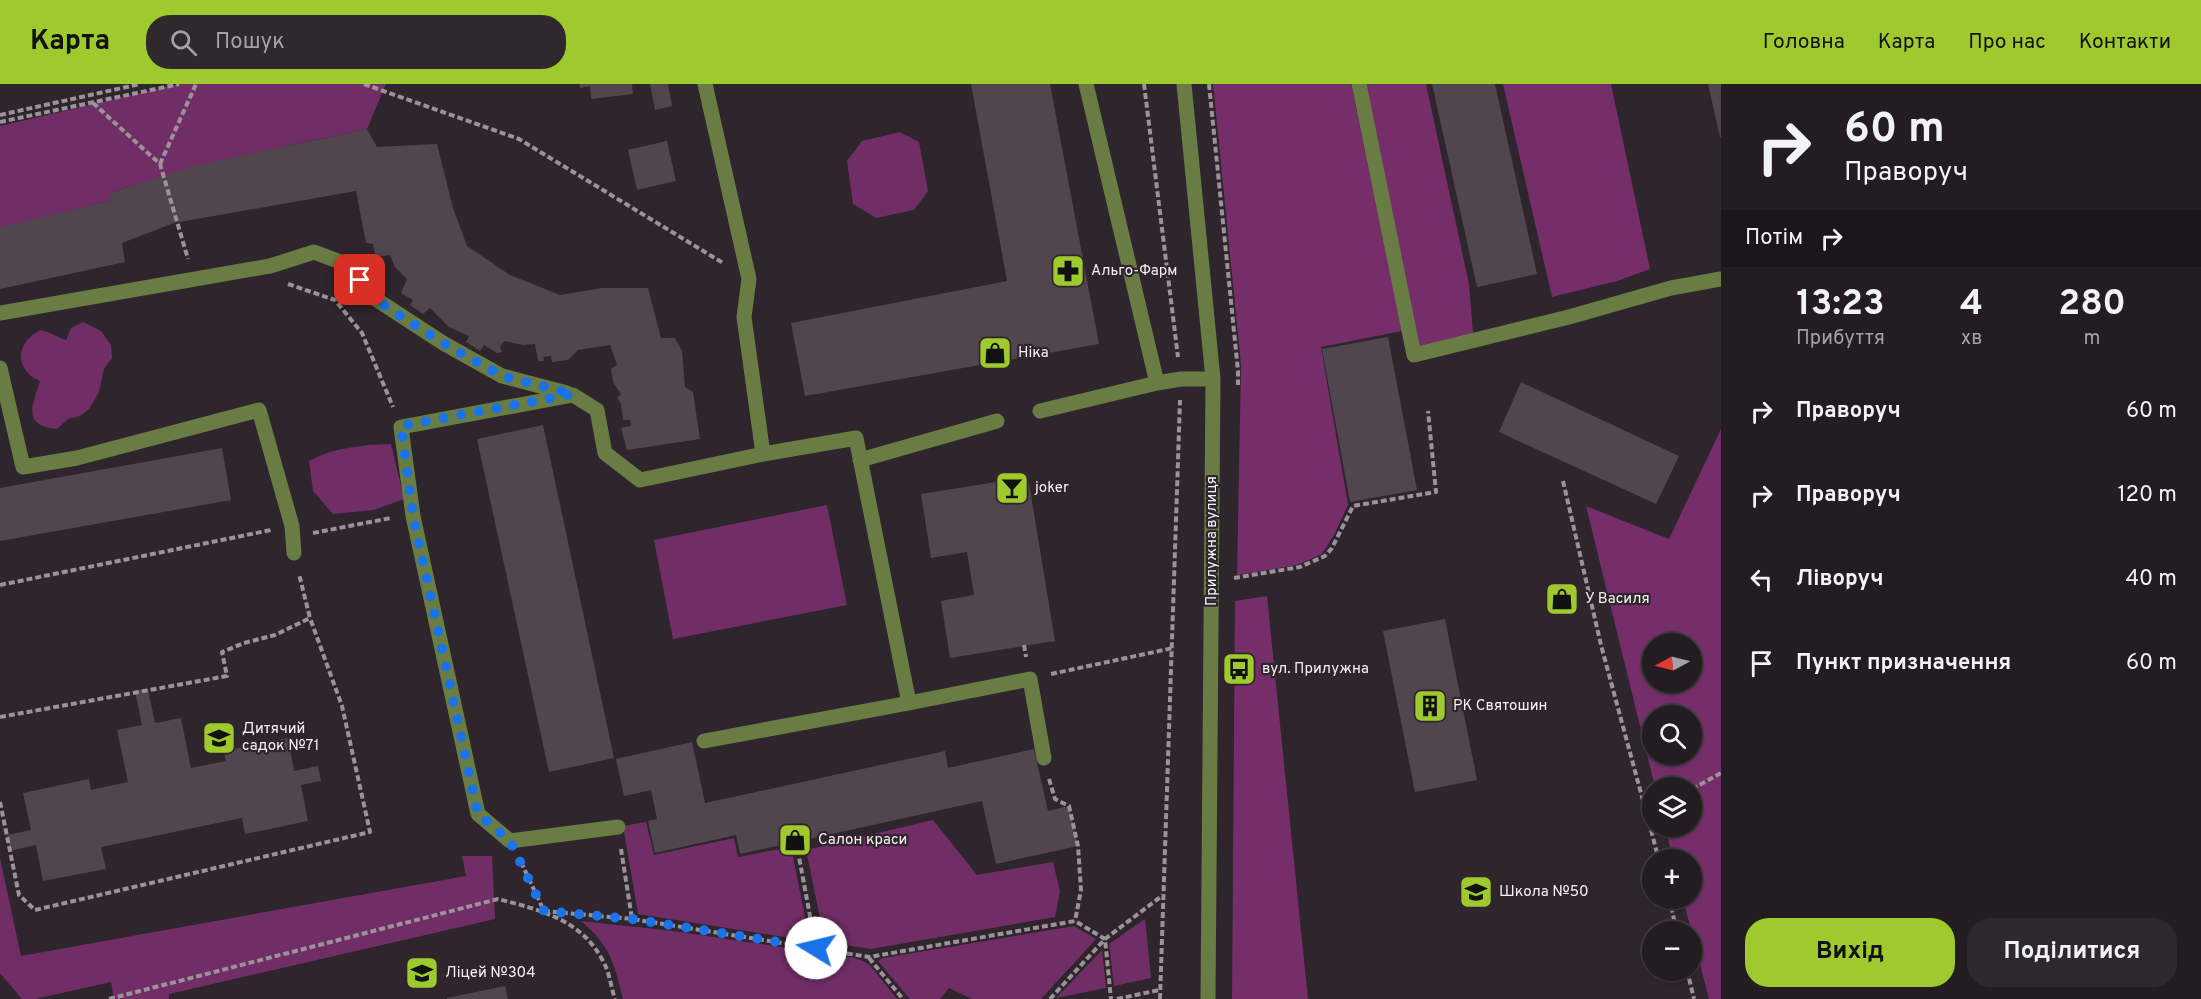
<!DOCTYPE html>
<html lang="uk">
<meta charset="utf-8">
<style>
:root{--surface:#231c21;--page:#2f292e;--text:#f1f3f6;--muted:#a3a1a5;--line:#403a3f;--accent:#9fca2d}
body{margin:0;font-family:Overpass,sans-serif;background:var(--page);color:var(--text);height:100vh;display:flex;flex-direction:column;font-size:22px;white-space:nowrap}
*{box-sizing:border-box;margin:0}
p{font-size:20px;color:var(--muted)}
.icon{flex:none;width:33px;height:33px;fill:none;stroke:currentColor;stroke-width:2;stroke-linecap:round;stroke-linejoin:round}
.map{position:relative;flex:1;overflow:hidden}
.drawer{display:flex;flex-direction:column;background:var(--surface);width:480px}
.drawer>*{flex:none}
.top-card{background:#231c21;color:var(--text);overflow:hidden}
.needle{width:39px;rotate:263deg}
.fabs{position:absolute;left:1642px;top:549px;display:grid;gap:12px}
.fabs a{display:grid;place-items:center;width:60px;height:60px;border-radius:50%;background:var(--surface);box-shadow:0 2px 4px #0004,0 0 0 2px var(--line);font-size:30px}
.pin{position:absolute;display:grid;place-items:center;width:51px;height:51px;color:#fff;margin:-26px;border-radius:12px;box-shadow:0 3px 9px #0006}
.me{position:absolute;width:66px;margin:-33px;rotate:279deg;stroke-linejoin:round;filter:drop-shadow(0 0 4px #0008)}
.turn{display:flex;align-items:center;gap:21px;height:126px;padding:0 24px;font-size:27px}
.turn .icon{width:78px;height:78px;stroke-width:2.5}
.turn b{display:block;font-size:42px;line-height:51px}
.then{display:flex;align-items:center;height:57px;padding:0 24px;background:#0003;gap:12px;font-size:22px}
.eta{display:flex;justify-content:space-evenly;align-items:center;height:102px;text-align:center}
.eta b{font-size:36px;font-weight:700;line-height:42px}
.cta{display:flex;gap:12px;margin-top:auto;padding:12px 24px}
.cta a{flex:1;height:69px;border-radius:24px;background:var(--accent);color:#111;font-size:24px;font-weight:700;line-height:69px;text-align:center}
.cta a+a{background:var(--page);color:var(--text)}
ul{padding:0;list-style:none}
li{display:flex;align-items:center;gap:18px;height:84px;padding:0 24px}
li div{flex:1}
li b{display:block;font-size:22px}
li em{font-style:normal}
header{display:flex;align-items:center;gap:36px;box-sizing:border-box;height:84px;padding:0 30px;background:var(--accent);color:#111}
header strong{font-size:28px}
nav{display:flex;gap:33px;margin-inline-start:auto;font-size:21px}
.search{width:420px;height:54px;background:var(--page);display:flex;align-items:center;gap:15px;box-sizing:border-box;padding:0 21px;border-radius:24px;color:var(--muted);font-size:22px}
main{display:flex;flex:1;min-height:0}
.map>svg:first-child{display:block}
.green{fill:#712e66}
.forest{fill:#752e69;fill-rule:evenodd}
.building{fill:#51464e}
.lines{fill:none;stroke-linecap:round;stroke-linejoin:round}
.path{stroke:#9b9399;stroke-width:4;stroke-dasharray:6 3;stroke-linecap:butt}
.minor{stroke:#697c43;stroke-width:15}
.route{stroke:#1a73e8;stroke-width:10;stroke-dasharray:0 18}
.labels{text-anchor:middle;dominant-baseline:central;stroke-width:4.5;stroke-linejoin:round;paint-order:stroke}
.poi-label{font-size:15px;fill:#f6f0f4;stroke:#2f252c;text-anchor:start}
.street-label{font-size:15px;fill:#f6f0f4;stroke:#2f252c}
</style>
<header>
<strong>Карта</strong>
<div class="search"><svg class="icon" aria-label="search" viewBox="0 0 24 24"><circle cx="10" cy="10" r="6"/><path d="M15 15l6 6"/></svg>Пошук</div>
<nav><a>Головна</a><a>Карта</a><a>Про нас</a><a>Контакти</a></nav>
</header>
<main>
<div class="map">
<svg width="1721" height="915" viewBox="0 0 1721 915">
<rect width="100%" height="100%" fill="#2f252c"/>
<path class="green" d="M179,0H386L367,45C280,63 194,81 110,109V117L0,144V42Z
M900,48L919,58L928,107L914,126L876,134L853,120L847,77L862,57Z
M83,238L101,247L111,261L112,274L104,285L99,308L89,325L80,332L68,335L57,345C21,341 33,321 40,297C36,295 30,292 28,289C13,272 24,255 40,246C51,248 56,253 66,256L71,244Z
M391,360L404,415L374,426L333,430L313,407L309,377C335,363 362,361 391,360Z
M827,421L847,521L673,555L654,456Z
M933,736L977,791L1053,778L1060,807L1055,833L871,865L825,858L806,766Z
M646,738L654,771L734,754L738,773L791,763L810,857L638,830L623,742Z
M462,772H492L495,835L169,910V915H114L111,898L35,915H22L0,889V774L21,872L466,792Z
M1145,835L1151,894L1114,902L1109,860Z
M581,837L673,847L855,874L869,880L897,915H623C614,879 610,861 581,837Z
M1074,842L1096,855L1041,915H972L949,904L940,915H910L878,877L883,874Z
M1102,866L1106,904L1056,914Z"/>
<path class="forest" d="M1213,0H1351L1402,247L1321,263L1348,421L1334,451L1322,470L1297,481L1237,491L1241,281Z
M1364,0H1426L1469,200L1473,249L1417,265Z
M1503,0H1611L1650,185L1617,197L1552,213Z
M1721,345V915H1709L1683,815L1692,814V776L1673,775L1665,743L1692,742V704L1655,703L1586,422L1669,455ZM1653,560H1692V598H1653ZM1653,632H1692V670H1653Z
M1267,512L1308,915H1232L1235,517Z"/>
<path class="building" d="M580,0H632L633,10L591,15L590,2L580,4Z
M650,0H668L672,22L655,26Z
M971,0H1050L1099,260L805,312L791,239L1007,197Z
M1432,0H1495L1537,190L1477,203Z
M1708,0H1721V53H1720Z
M367,45L377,63L437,60L453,124L467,162L510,191L560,211L602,204H648L661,254H675L682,267L685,303L693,308L700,355L627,366L621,344L631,342L630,336H623L621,320L617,314L621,310L613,298L611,285L617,281L610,261L578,266L568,276L552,278L551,272L543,273L544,277H538L535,260L523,261L504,257L500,263L502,268L497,269L484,261L480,267L466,258L469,252L449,243L430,224L423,230L410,221L413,216L401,209L407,195L395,183L390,171L376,173L373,160L366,159L356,107L174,139L122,159L125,178L0,205V143L110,117V109L201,80Z
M667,57L676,97L637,106L628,66Z
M1388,253L1417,406L1350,418L1322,265Z
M1521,298L1679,372L1656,420L1499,348Z
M543,341L614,674L549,688L477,355Z
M222,364L231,416L0,457V404Z
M1028,393L1055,557L950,574L941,517L974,511L967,468L931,474L921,410Z
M1445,535L1477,696L1415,708L1383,547Z
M148,605L155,639L181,634L191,684L226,677L224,667L288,654L294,687L318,682L321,697L301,701L308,737L245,750L242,734L101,763L106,785L43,797L36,761L10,767L7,751L31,746L23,709L89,695L91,706L128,698L117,646L142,641L135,607Z
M692,658L705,719L945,667L948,684L1034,665L1048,727L1069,722L1078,762L996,780L982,717L740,770L736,751L655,769L648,737L657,735L651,706L624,712L616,675Z
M505,902L508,915H447V914Z"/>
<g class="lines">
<path class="path" d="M364,0L519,55L723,179
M1144,0L1178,273
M1209,0L1238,287V301
M93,19L160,80L188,175
M0,31L140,0
M0,38L179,0
M160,80L196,0
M288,200L335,216L362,249L393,323
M1563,397L1601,561L1659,776
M313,449L391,434
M1234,494L1300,483L1325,472L1332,464L1353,422L1436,408L1428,327
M0,501L271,446
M1024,561L1026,573
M1051,590L1173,564
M0,633L227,592L222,568L244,559L275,551L310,534L299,490
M1049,695L1055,715L1069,722L1078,762L1081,806L1075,837
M1692,705L1721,689
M0,718L19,811L35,826L370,748L342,622L310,534
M1647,729L1653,726
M796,757L816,864
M621,765L632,835
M521,778L544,827L632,835L869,873L1075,837L1105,855L1111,915
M1669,814L1677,848
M869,874L903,915
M1687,886L1694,915
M109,915L498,815C541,826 583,836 604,879C610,890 611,904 615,915
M1050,915L1105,855L1163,811
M1117,915L1159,906
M1160,915L1180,316"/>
<path class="minor" d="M705,0L749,195L744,233L763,370L856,354L909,619L1030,595L1044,674
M1086,0L1157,299L1181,295H1213
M1184,0L1213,295L1208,915
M1359,0L1414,271L1569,233L1671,204L1721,195
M0,229L270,182L314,168L348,181L371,212L443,259L502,292L567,309
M0,284L23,383L77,374L259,326L292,442L294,469
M1040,327L1157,299
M860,376L997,337
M704,657L909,619
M618,743L510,757L478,730L413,432L401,343L573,311L597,326L605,369L640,396L763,370"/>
</g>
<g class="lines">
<path class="route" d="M360,196L371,212L391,226L443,259L502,292L573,310L401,342L413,432L478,730L510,757L544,827L632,835L816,864"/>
</g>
<defs>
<g id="pharmacy-square" transform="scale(1.725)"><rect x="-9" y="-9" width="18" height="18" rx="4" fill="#9fca2d" stroke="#2f252c"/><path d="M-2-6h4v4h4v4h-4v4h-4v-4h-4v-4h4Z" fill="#111"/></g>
<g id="shop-square" transform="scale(1.725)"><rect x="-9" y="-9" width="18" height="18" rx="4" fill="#9fca2d" stroke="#2f252c"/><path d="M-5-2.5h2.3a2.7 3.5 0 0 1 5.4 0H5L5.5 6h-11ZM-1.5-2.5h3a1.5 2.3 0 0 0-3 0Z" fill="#111"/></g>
<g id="bar-square" transform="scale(1.725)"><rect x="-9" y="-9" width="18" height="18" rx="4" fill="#9fca2d" stroke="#2f252c"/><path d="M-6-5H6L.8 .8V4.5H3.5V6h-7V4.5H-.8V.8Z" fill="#111"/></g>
<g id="bus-square" transform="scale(1.725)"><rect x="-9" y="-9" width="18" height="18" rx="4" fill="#9fca2d" stroke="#2f252c"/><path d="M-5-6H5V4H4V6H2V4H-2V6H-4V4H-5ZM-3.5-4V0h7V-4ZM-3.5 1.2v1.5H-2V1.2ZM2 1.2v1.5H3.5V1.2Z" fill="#111"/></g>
<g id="building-square" transform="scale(1.725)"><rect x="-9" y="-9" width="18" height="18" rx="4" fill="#9fca2d" stroke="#2f252c"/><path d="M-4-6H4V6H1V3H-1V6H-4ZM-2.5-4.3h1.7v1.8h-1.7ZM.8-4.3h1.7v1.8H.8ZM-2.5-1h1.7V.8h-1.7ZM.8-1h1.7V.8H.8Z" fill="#111"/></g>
<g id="school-square" transform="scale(1.725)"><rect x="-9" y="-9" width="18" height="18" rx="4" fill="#9fca2d" stroke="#2f252c"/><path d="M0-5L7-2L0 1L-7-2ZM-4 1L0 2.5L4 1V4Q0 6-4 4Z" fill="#111"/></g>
</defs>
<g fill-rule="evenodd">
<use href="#pharmacy-square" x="1068" y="187"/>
<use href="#shop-square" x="995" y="269"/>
<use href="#bar-square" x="1012" y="404"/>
<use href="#shop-square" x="1562" y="515"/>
<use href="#bus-square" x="1239" y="585"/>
<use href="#building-square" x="1430" y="622"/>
<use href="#school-square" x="219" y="654"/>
<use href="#shop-square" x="795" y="756"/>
<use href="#school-square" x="1476" y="808"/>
<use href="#school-square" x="422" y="889"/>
</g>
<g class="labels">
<g class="poi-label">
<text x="1091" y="187">Альго-Фарм</text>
<text x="1018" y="269">Ніка</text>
<text x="1035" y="404">joker</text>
<text x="1585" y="515">У Василя</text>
<text x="1262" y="585">вул. Прилужна</text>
<text x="1453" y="622">РК Святошин</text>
<text x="242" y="645">Дитячий<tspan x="242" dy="17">садок №71</tspan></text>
<text x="818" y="756">Салон краси</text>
<text x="1499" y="808">Школа №50</text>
<text x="445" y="889">Ліцей №304</text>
</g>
<g class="street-label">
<text transform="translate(1212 457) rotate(-90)">Прилужна вулиця</text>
</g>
</g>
</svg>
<div class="fabs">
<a><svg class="needle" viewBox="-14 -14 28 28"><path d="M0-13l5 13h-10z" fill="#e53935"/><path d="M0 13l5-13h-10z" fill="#a3a1a5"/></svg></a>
<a><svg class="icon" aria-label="search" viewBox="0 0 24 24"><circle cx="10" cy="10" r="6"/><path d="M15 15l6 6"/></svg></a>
<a><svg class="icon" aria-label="layers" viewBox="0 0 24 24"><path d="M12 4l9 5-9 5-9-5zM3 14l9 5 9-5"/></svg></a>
<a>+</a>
<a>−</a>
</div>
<div class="pin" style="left:360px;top:196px;background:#d93025"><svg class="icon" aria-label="arrive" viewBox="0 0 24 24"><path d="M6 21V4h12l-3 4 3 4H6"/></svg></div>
<svg class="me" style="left:816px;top:864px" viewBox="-20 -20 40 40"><circle r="19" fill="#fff"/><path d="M0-13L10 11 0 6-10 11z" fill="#1a73e8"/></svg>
</div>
<section class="drawer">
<div class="top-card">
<div class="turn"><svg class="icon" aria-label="right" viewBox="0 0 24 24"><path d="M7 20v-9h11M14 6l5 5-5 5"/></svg><div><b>60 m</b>Праворуч</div></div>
<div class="then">Потім<svg class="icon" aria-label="right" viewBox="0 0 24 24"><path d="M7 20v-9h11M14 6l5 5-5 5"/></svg></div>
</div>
<div class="eta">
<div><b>13:23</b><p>Прибуття</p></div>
<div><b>4</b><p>хв</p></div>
<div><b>280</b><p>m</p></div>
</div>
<ul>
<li><svg class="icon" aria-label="right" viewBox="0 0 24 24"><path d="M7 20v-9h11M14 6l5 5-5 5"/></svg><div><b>Праворуч</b></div><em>60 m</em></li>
<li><svg class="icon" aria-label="right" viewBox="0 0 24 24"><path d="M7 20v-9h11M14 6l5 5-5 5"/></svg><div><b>Праворуч</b></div><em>120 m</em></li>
<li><svg class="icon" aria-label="left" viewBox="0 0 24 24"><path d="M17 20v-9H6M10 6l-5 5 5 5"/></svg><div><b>Ліворуч</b></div><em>40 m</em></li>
<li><svg class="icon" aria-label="arrive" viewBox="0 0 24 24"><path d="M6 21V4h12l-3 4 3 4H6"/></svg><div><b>Пункт призначення</b></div><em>60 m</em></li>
</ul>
<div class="cta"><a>Вихід</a><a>Поділитися</a></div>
</section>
</main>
